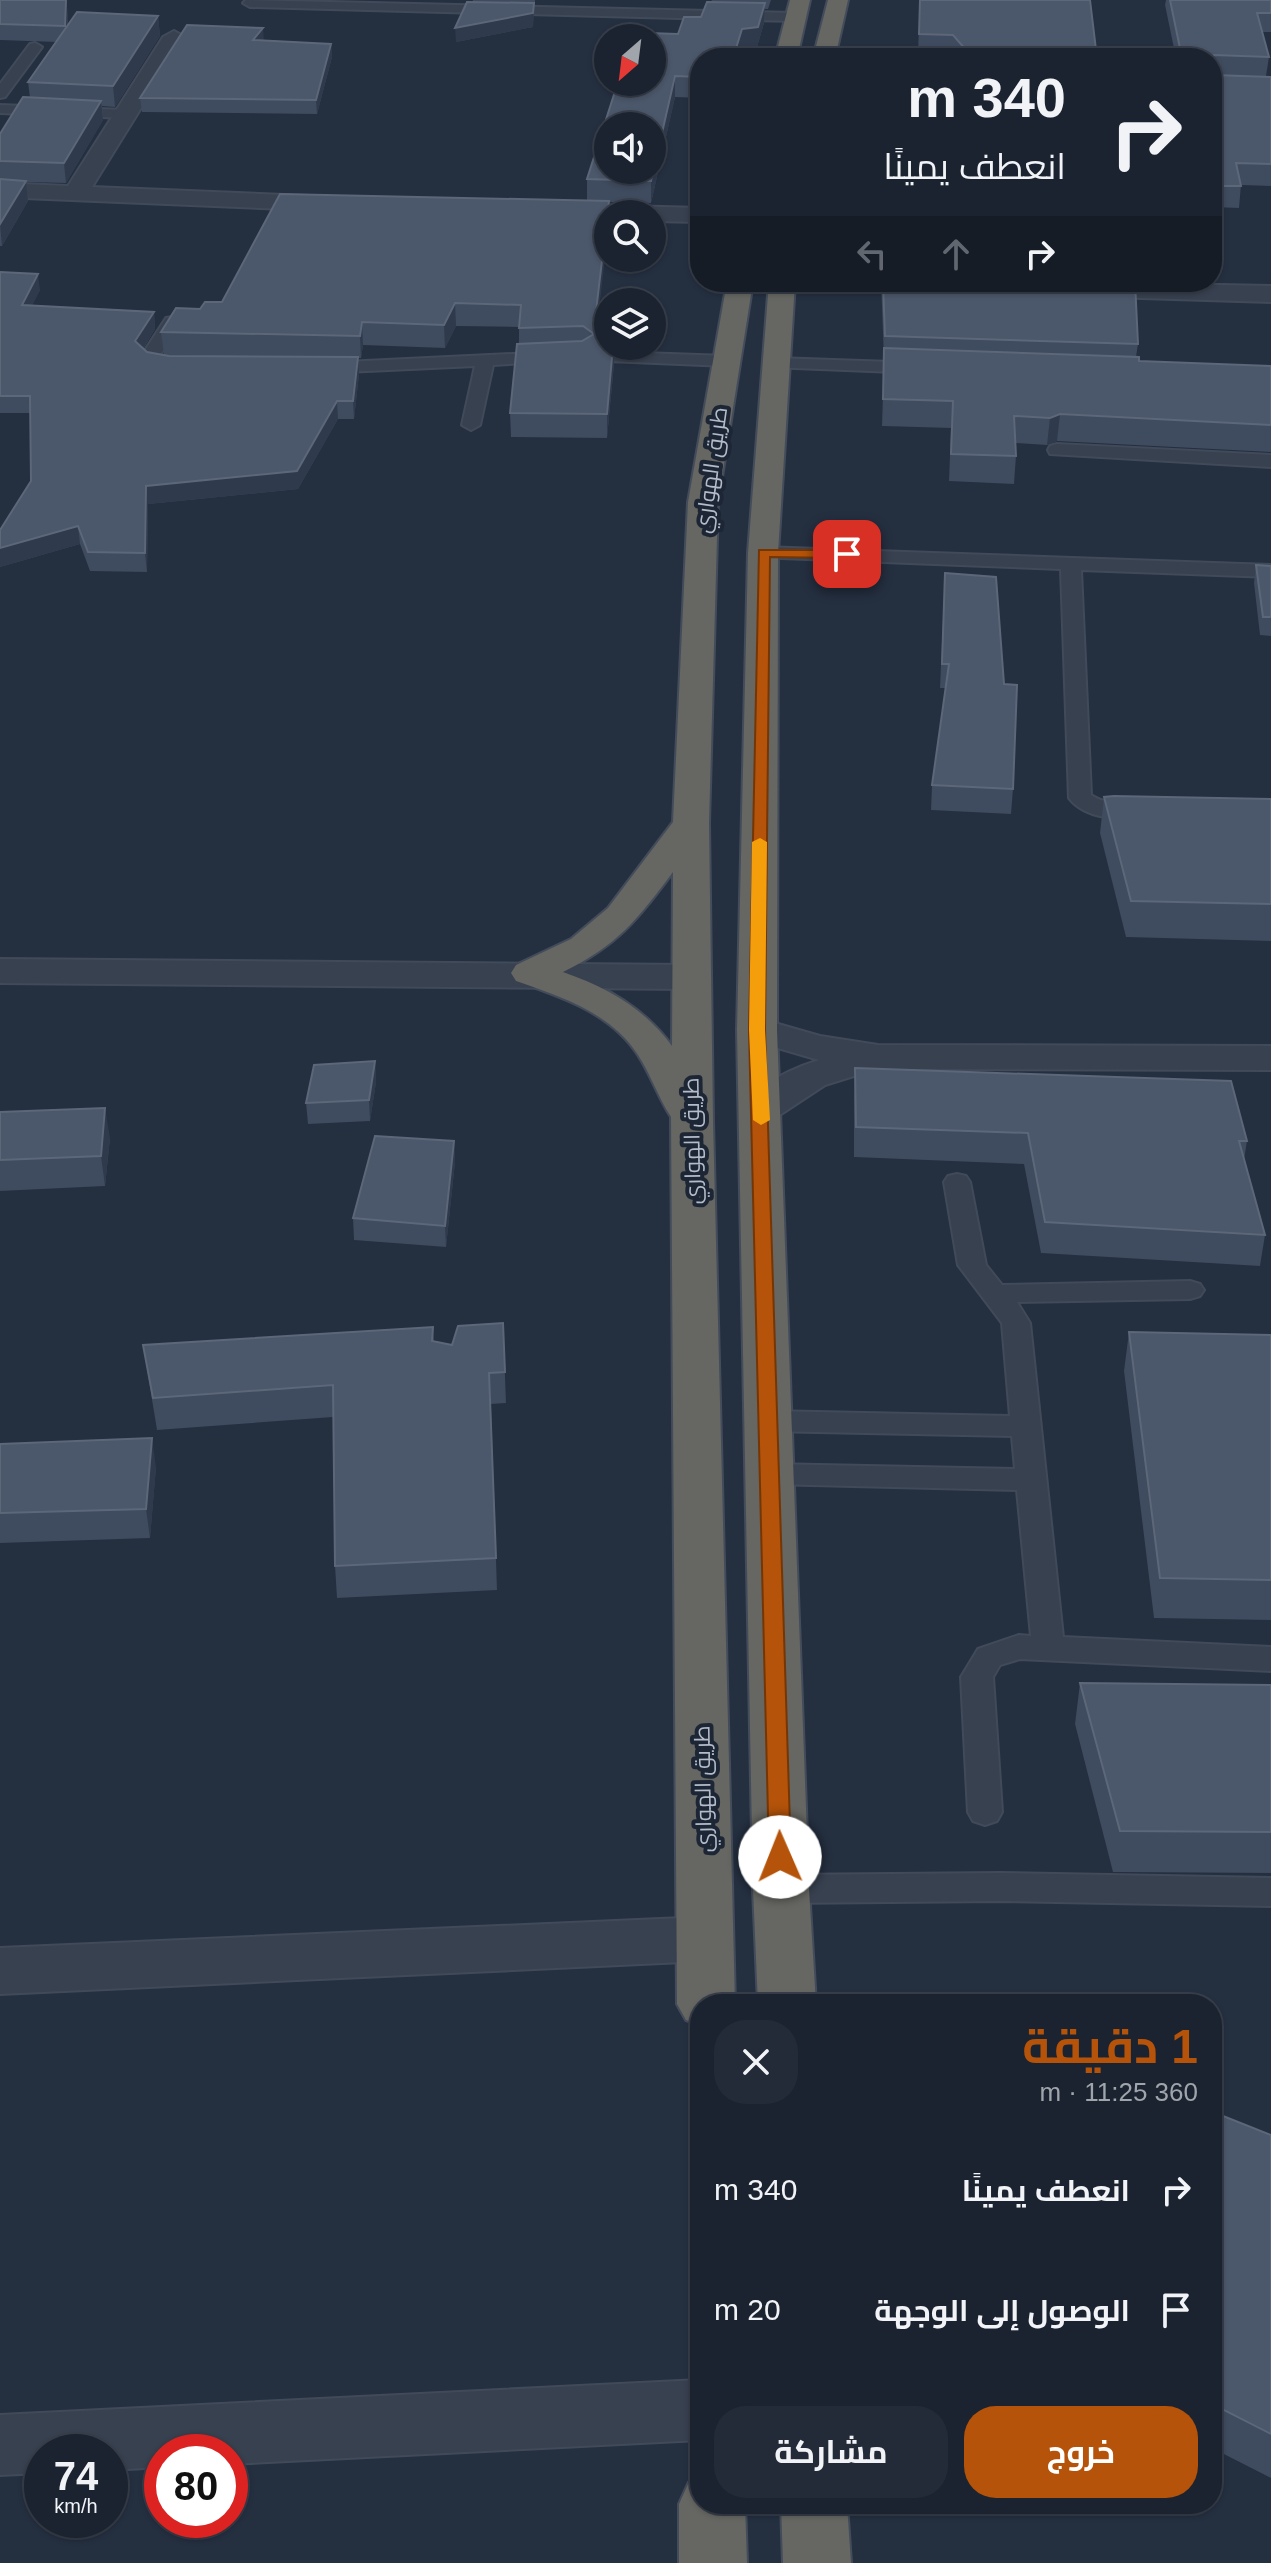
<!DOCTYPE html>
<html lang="ar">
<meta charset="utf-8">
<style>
:root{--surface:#1b2330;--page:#242b38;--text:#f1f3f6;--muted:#a0a4ab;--line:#39404c;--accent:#b45309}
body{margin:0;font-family:Helvetica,Cairo,sans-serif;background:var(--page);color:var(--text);direction:rtl;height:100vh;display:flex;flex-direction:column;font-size:30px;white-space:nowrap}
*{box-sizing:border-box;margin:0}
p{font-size:26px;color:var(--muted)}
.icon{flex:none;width:44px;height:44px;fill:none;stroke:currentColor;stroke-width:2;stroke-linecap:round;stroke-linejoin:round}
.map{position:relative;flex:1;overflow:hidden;direction:ltr}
.side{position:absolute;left:690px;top:1994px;width:532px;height:520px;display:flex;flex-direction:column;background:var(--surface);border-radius:32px;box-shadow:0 2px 6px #0004,0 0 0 2px var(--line);direction:rtl}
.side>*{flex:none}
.guide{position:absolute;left:690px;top:48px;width:532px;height:244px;border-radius:32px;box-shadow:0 2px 6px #0004,0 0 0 2px var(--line);direction:rtl;background:#1b2330;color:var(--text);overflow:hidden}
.needle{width:52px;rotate:208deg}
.fabs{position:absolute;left:594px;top:24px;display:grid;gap:16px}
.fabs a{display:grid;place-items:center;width:72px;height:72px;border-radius:50%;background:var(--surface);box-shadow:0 2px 6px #0004,0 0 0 2px var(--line);font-size:40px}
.speed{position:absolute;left:24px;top:2434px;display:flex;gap:16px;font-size:40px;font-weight:700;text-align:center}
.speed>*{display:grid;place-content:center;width:104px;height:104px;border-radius:50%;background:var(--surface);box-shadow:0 2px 6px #0004,0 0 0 2px var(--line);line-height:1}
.speed small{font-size:20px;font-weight:400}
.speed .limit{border:12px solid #d22;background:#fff;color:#111}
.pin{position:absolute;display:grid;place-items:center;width:68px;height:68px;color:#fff;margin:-34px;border-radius:16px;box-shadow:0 4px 12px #0006}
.me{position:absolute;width:88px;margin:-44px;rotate:359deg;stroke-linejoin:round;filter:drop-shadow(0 0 6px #0008)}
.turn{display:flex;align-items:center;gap:28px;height:168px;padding:0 24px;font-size:36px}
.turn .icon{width:104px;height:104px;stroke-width:2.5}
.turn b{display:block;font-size:56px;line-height:68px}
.lanes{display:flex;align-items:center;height:76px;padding:0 24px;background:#0003;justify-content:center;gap:40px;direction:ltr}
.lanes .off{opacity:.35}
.round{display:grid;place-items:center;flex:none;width:84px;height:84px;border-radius:32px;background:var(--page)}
.overview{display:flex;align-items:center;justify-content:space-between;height:136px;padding:0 24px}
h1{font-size:48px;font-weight:700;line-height:60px;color:var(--accent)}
.button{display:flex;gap:16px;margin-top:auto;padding:16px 24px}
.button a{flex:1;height:92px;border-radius:32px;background:var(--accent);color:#fff;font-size:32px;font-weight:700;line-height:92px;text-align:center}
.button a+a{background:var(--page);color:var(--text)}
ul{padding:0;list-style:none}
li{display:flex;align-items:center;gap:24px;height:120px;padding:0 24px}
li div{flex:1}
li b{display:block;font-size:30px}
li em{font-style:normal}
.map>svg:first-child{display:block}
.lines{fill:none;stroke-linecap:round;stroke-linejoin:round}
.service-casing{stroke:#414a59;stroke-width:4}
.minor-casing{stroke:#414a59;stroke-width:4}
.tertiary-casing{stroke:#414a59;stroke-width:4}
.trunk-casing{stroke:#434c5a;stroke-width:4}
.service{fill:#384150;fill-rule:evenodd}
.minor{fill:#384150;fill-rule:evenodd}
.tertiary{fill:#384150;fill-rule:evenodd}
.trunk{fill:#666662;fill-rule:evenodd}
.wall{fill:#3f4b5e}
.shaded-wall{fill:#2f3a4d}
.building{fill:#4b576a;stroke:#5c6779;stroke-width:2;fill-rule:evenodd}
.route{fill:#b45309;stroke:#753606;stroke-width:2}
.slow{fill:#f59e0b}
.labels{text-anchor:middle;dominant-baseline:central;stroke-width:8;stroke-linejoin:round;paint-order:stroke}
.street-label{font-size:22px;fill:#b4bcca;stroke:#1d2635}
</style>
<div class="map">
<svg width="1271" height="2563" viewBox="0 0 1271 2563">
<rect width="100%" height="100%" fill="#242f40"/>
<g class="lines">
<g class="service-casing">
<path id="service" d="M246,0L796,13L803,17L796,21L250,7L243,3Z
M35,43L42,47L5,97L0,98V84L30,44Z
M0,105L125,110L132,114L125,118L0,113Z
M172,317L180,322L159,357L184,361L187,365C175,375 151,369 140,358L166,318Z
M554,352L560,353L563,357L560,361L493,365L480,425L471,430L462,425L475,366L324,373L315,368L324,363Z
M614,352L727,356L736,361L727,366L608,361L605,357L608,353Z
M776,358L920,363L929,368L920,373L770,367L767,363Z
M1057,444L1271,455V467L1050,454L1048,450L1050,446Z
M763,547L1271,565V577L1081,570L1091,795C1108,807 1128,801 1148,806L1151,811L1148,816C1123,822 1085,819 1069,798L1061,569L756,557L753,553L756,549Z
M957,1174L966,1176L970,1182L986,1265L1002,1285L1190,1281L1200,1284L1204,1290L1200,1296L1190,1299L1017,1302L1030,1323L1063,1637L1271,1647V1671L1020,1659L1000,1665L993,1677L1002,1812L997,1821L985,1825L973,1821L968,1812L961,1677L978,1649L1019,1635L1031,1636L1017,1490L770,1484L759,1481L755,1474L759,1467L770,1464L1015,1469L1012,1436L768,1431L758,1428L753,1421L758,1414L768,1411L1010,1416L1002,1323L958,1265L944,1182L948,1176Z
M1000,1873L1271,1878V1906L1000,1901L781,1903L769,1899L763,1889L769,1879L781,1875Z"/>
</g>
<g class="minor-casing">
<path id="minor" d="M174,31L185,37L92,187L334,197L343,199L346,204L343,209L334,211L0,197V183L68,186L163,37Z
M550,204L700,208V222L652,221V214H608V220L541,216L538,211L541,206Z
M1067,282L1271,286V302L1076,296L1067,294L1063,288Z
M757,1018L820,1036L878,1045L1271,1046V1070L876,1069L825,1085L775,1118L761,1121L747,1118L741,1109C758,1084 791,1069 819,1060L743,1038L737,1030L743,1022Z
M705,1917L725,1923L733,1939L725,1955L705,1961L0,1994V1948Z
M700,2380V2440L230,2464V2452H162V2467L110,2470V2452H42V2473L0,2475V2415Z"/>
</g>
<g class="tertiary-casing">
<path id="tertiary" d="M0,959L691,965L705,969L710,977L705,985L691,989L0,983Z"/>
</g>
<g class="trunk-casing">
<path id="trunk" d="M790,0H810L797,58H775Z
M828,0H848L835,58H813Z
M727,282H753L718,502L709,823L713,1121L735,2004H700V2025L686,2020L677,2004L671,1117C658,1097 651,1075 638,1055C611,1013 562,997 516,981L511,973L516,965L571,939L608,908L673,822L688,502ZM673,872L672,1046C643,1007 608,988 563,972C618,945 637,920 673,872Z
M769,282H795L778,553L777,1030L809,1889L816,2004H758L753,1889L737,1030L748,553Z
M700,2477V2504H745L747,2563H679V2504L689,2482Z
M781,2504H847L851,2563H783Z"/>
</g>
<use href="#service" class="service"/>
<use href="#minor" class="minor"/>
<use href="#tertiary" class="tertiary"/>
<use href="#trunk" class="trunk"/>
</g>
<path class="wall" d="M0,0L68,14V26L158,16L160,36L115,107L102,106L103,120L66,183L26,182L28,201L2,246H0V134L30,98L28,82L57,42L0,40Z
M473,0H535V4H534L533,27L456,42Z
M712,0H771L768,9H765L764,23L757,47L741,50L739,58H700V98L675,97L651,203L609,202V214H608L598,320L615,349H613L614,364L607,438L511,437L510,413L519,344V327L456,326L445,348L363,345L361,358H358L359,374L354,419H338L298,489L148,504L147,572L90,571L80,544L0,567V530L31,481L30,413H0V272L40,290L32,305L154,312L155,329L143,349L147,352L164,355L161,332L200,309L222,302L587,201V179L678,34L701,17Z
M920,0L1097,58H955L952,54L918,53Z
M1166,0H1271V32H1262L1269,57L1266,76L1271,77V186L1241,185L1239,208L1212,207V58H1176L1165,5Z
M264,40L331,44L332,57L317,114L142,112L140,98Z
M881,282H1135L1138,344L1136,357L1139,361L1271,366V452L1057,441L1047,445L1016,443V456L1014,484L949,481L951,428L882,426L884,359Z
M1256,565L1271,566V636L1260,635L1254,583Z
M945,573L1004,684L1013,789L1011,814L931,810L932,785L946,688H940Z
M1104,797L1271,799V941L1126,937L1100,833Z
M375,1061L376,1082L370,1121L308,1124L306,1103Z
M855,1068L1247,1141L1244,1160L1265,1235L1260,1266L1041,1253L1024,1164L854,1157V1098Z
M0,1112L110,1138L105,1186L0,1191Z
M454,1141L455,1162L446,1247L354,1240L353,1218Z
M503,1323L506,1403L491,1404L497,1590L337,1598L335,1566L333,1417L157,1430L143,1345L433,1327L434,1341L452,1345Z
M1129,1332L1271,1335V1620L1154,1618L1124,1371Z
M0,1444L156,1467L150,1538L0,1543Z
M1080,1683L1271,1685V1873L1113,1872L1075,1724Z
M1212,2114L1271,2135V2478L1212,2448Z"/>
<path class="shaded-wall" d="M66,0L68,14L67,42L65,26Z
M534,3L533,27L456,42L455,28Z
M765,3L764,23L757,47L741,50L739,58H733L742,29Z
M158,16L160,36L115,107L113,86Z
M263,28L264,41L253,40Z
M331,44L332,57L317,114L316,100Z
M675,76V97L651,203V181Z
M101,101L103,120L66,183L64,163Z
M26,181L28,201L2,246L0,224Z
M609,201L608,234L595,342V320Z
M38,274L40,290L24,322L22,305Z
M455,303L456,326L445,348L444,325Z
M154,312L155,329L137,358L135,341Z
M362,322L363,345L361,358L360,336Z
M608,327V346H616L615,349H613L614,364L607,438V414L602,334Z
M358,357L359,374L354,419L353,401Z
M337,401L338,419L298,489L148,504L147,572L145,553L146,486Z
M1060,414L1057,441L1047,445L1050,418Z
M78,526L80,544L0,567V548Z
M375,1061L376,1082L370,1121L369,1100Z
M105,1108L110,1138L105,1186L101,1156Z
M454,1141L455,1162L446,1247L445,1226Z
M152,1438L156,1467L150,1538L146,1509Z"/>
<path class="building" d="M0,0H66L65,26L0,24Z
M920,0H1090L1097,58H973L953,35L919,34Z
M1170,0H1271V13H1257L1269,57L1214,55L1211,58H1182Z
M467,2L534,3L533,13L455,28Z
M707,2L765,3L758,27L742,29L733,58H700V77L675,76L651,181L587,179L618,82H652V38H645L648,33L678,34L684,17H701ZM608,126H652V170H608Z
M77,12L158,16L113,86L28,82Z
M187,25L263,28L253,40L331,44L316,100L140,98Z
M1212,73L1214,75L1271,77V164L1236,163L1241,186H1212Z
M23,97L101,101L64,163L0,161V134Z
M0,179L26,181L0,224Z
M280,194L609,201L595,320H608V327L602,334L605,340H608V346H613L607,414L510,413L517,344L582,341L594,334L583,326L519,328L521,305L455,303L444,325L362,322L360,336L161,332L176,308L200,309L205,302H222Z
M0,272L38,274L22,305L154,312L135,341L147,352L169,356L358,357L353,401H337L297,471L146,486L145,553L88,552L78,526L0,548V530L31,481L30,396H0Z
M883,282H1135L1138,344L885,336Z
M884,348L1139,357V361L1271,366V425L1060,414L1050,418L1014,416L1016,456L951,454L953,401L883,399Z
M1256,565L1271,566V617H1263Z
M945,573L996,577L1004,684L1017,685L1013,789L932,785L949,664H942Z
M1114,796L1271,799V904L1131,901L1104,797Z
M375,1061L369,1100L306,1103L314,1065Z
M855,1068L1231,1081L1247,1141H1239L1265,1235L1045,1222L1028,1133L856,1127Z
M105,1108L101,1156L0,1160V1112Z
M375,1136L454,1141L445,1226L353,1218Z
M503,1323L505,1372L489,1373L496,1558L335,1566L333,1385L153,1398L143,1345L433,1327L432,1341L452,1345L458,1326Z
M1129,1332L1271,1335V1580L1160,1578Z
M152,1438L146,1509L0,1513V1444Z
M1080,1683L1271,1685V1832L1120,1831Z
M1213,2112L1271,2135V2434L1212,2404V2114Z"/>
<path class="route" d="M759,550H847L853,554L847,558L770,557L765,1030L791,1857L788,1863L780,1866L772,1863L769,1857L749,1030Z"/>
<path class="slow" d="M760,838L767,842L765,1030L770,1120L761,1125L753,1120L749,1030L752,842Z"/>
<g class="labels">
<g class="street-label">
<text transform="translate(711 470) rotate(-82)">طريق الهواري</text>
<text transform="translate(692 1141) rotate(-91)">طريق الهواري</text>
<text transform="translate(703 1789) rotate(-91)">طريق الهواري</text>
</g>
</g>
</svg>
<div class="fabs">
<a><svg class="needle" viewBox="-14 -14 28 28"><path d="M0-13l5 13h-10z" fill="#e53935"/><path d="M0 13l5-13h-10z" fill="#a0a4ab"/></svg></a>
<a><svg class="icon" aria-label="sound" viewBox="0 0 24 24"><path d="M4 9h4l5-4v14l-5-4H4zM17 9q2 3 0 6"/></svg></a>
<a><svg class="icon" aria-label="search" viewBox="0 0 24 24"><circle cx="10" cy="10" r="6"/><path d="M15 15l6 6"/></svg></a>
<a><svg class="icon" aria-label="layers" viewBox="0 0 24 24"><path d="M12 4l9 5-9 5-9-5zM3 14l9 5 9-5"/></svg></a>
</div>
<div class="speed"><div>74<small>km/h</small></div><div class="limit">80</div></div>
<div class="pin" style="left:847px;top:554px;background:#d93025"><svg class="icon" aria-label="arrive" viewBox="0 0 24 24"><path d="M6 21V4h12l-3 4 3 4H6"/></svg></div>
<svg class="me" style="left:780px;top:1857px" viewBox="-20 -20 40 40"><circle r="19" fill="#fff"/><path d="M0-13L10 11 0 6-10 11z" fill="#b45309"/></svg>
<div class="guide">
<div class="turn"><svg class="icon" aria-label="right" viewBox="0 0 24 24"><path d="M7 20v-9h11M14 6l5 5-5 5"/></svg><div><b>340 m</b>انعطف يمينًا</div></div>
<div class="lanes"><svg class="icon off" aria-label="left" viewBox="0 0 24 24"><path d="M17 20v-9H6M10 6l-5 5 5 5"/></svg><svg class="icon off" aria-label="ahead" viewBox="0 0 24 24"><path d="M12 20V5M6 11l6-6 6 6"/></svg><svg class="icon" aria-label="right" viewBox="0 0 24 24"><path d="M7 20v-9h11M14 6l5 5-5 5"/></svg></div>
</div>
<section class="side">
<div class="overview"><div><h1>1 دقيقة</h1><p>360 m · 11:25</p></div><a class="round"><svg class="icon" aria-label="close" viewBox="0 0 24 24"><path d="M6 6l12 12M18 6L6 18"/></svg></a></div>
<ul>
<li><svg class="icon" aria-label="right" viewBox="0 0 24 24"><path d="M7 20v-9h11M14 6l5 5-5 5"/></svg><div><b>انعطف يمينًا</b></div><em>340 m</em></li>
<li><svg class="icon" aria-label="arrive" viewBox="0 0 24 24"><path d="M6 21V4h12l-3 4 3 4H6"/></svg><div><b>الوصول إلى الوجهة</b></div><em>20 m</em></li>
</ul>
<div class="button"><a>خروج</a><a>مشاركة</a></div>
</section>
</div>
